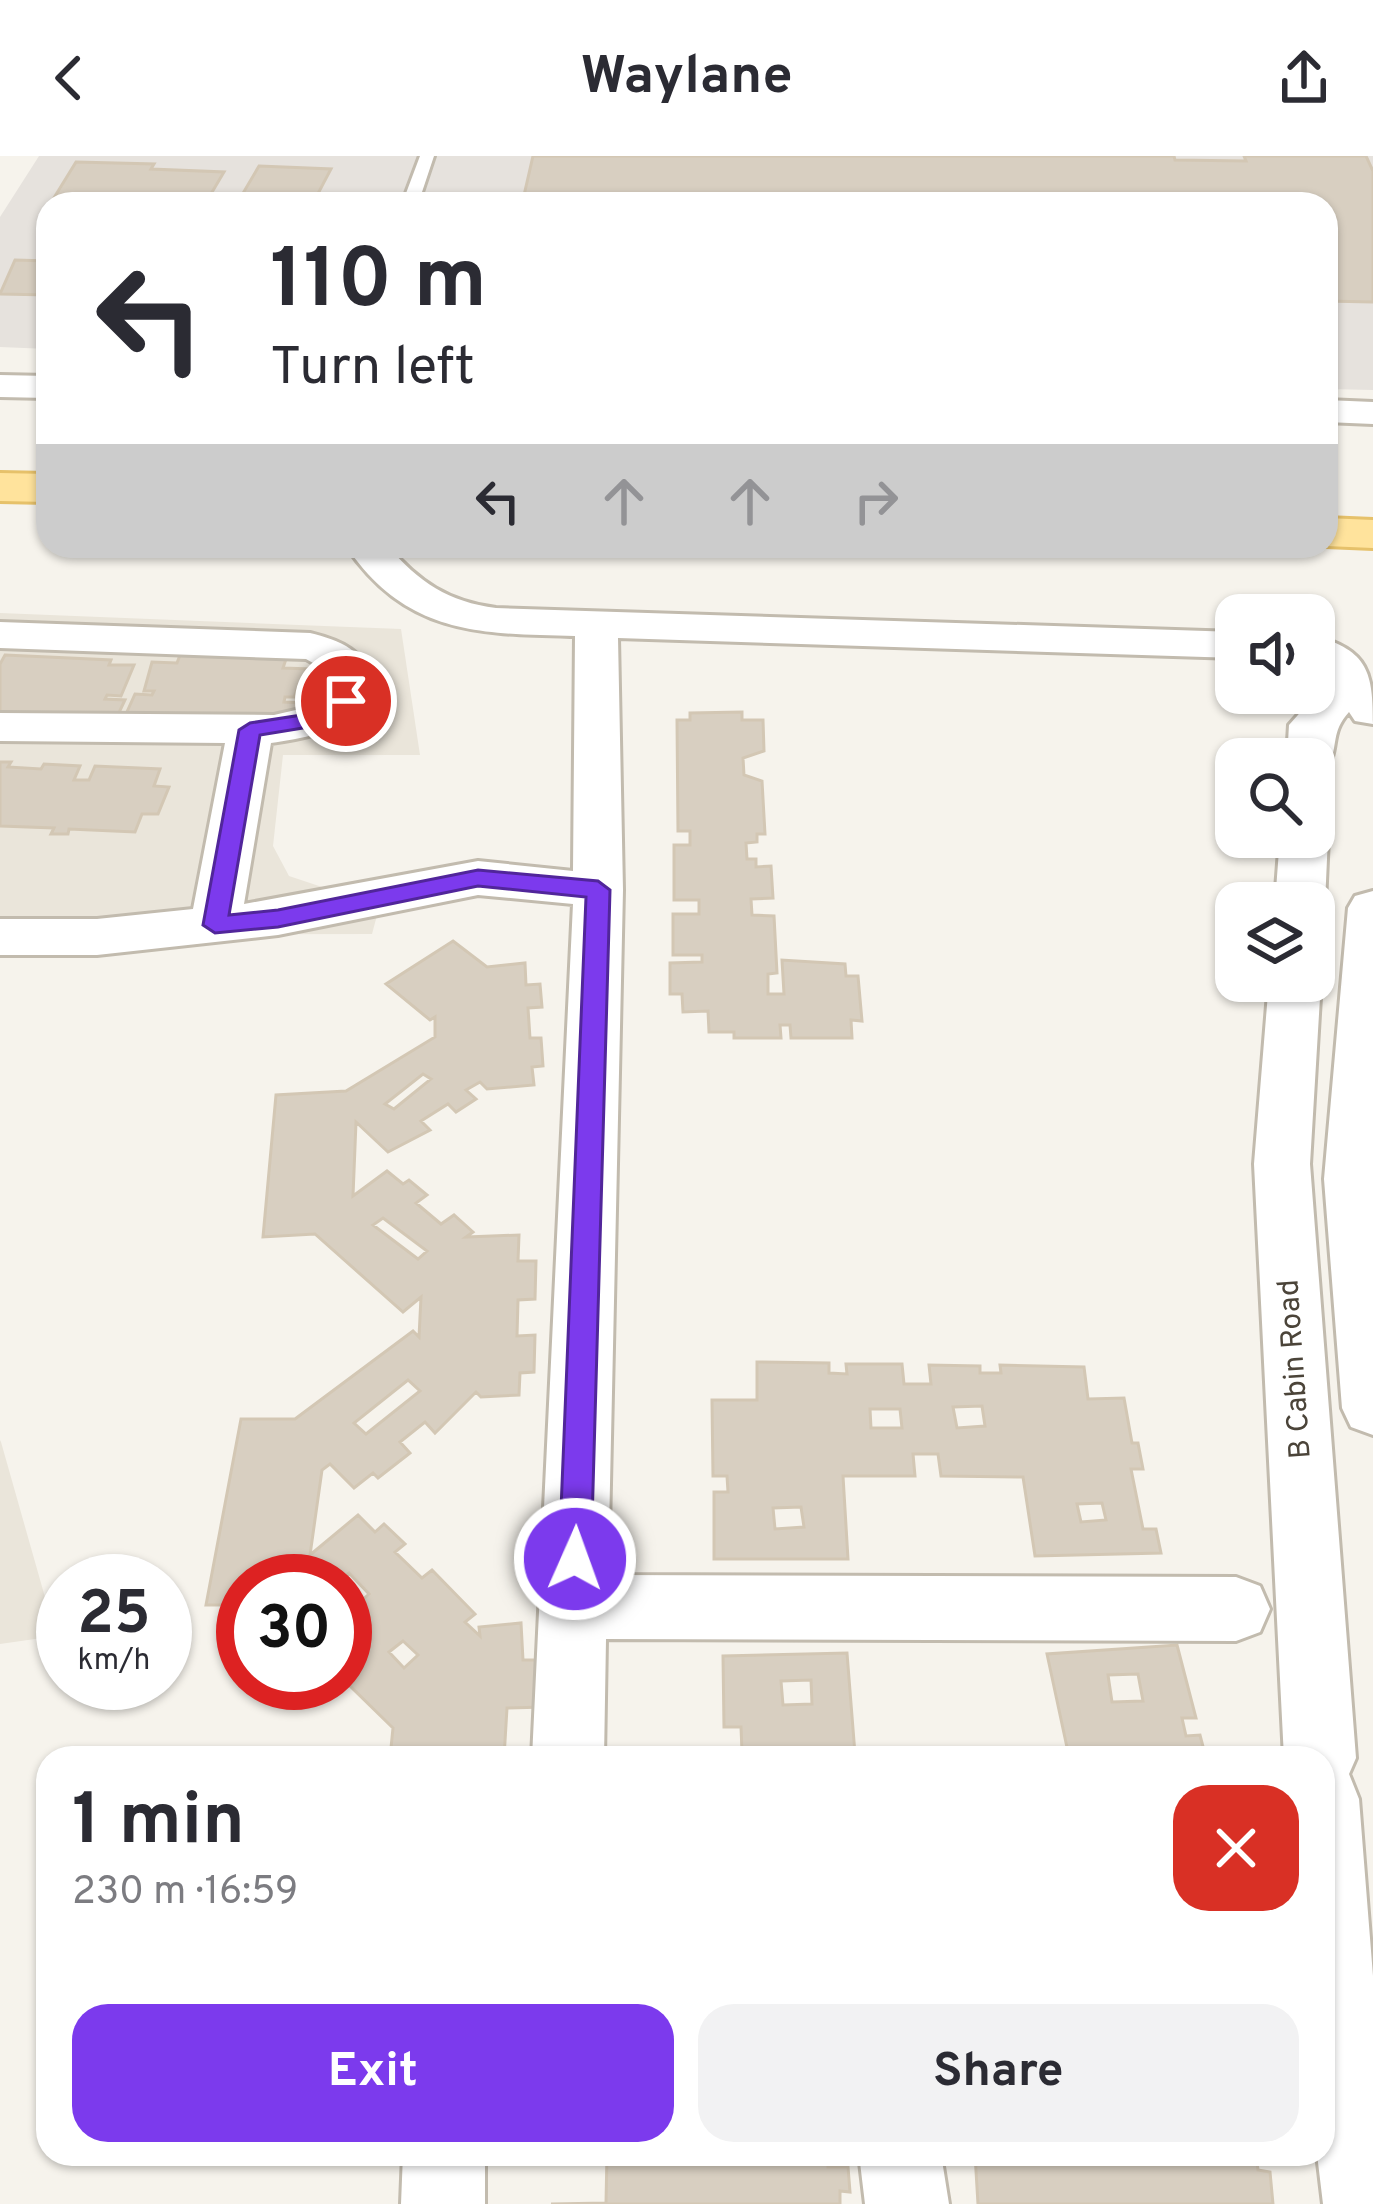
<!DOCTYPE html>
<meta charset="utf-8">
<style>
:root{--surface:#fff;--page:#f2f2f3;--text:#2b2b33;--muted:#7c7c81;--accent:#7c3aed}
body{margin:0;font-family:Overpass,sans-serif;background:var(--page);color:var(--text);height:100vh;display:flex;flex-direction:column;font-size:45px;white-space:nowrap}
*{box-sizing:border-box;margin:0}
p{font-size:39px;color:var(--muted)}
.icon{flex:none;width:66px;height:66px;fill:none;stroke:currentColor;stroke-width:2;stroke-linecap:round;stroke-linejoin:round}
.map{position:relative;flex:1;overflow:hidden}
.panel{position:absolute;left:36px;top:1590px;width:1299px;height:420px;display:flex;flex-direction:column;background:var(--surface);border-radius:36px;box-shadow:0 3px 9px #0004}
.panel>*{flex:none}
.guide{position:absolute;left:36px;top:36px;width:1302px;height:366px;border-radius:36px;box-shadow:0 3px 9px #0004;background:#fff;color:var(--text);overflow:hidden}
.buttons{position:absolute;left:1215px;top:438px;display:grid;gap:24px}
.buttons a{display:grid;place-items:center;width:120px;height:120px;border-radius:24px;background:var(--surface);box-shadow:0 3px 9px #0004;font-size:60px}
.speed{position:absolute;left:36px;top:1398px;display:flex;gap:24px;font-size:60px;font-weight:700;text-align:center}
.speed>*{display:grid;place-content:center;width:156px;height:156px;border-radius:50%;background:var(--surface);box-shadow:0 3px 9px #0004;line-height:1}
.speed small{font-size:30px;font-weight:400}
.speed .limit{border:18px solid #d22;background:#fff;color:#111}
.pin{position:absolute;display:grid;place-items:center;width:102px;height:102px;color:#fff;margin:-51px;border:6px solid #fff;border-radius:50%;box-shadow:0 3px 12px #0007}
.me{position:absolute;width:132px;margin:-66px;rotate:2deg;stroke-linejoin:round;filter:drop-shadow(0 0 9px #0008)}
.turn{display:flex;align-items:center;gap:42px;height:252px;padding:0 36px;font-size:54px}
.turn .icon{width:156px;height:156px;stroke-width:2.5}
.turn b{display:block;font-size:84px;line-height:102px}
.lanes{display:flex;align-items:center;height:114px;padding:0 36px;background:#0003;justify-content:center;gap:60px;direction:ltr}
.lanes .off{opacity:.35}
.round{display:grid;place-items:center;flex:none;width:126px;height:126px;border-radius:36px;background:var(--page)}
.headline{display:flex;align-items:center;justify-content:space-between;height:204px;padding:0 36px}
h1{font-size:72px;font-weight:700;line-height:90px}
.button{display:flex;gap:24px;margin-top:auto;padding:24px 36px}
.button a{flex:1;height:138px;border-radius:36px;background:var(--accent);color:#fff;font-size:48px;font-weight:700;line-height:138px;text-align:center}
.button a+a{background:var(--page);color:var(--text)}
header{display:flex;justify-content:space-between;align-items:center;height:156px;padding:0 36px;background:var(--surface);font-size:54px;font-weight:700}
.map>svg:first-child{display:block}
.residential{fill:#eae5da}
.industrial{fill:#e6e2dd}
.building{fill:#d8cfc1;stroke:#d3c7b4;stroke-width:3;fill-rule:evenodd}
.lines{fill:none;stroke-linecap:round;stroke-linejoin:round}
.lane-casing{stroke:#c2bbae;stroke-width:6}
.street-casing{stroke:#c2bbae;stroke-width:6}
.primary-casing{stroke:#e6c16a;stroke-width:6}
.lane{fill:#fff;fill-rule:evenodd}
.street{fill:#fff;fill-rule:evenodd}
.primary{fill:#ffe39c;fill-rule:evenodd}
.route{fill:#7c3aed;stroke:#51269a;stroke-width:3}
.labels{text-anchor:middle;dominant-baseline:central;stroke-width:12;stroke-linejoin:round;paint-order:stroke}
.street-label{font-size:30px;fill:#4b4439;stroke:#fff}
</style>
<header><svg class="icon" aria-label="back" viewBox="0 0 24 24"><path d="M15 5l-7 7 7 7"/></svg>Waylane<svg class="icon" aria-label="share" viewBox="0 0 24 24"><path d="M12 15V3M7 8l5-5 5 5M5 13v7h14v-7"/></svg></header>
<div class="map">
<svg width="1373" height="2048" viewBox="0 0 1373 2048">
<rect width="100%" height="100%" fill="#f6f3ec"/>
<path class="residential" d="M0,457L401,473L420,599H283L273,690L289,720L334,735L384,733L372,778L0,779Z
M0,1284L1,1286L56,1480L0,1488Z"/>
<path class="industrial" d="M39,0H1373V234L1326,233V48H48V193L0,191V61Z"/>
<path class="building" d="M533,0H1174L1175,4L1246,5L1244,0H1366L1373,15V146L1326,145V48H522Z
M76,6L154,8L151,13L224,16L205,48L52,45Z
M259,10L331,13L313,47L239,44Z
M15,104L48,105V139L0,138Z
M5,499L111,504L109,509H134L121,540L107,539L105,543L125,544L116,563L0,558V508Z
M180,499L286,503L283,512L310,513L304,530L299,529L294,541H285L284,546L305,547L299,565L126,558L135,538L152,539L154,535H144L152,506L177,507Z
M742,556V564H763L764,595L743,602L744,619L762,625L765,678H757V686L746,687L747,703H756V711L771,710L773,742L751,743L752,759L774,760L777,817L768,818V838H784L782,804L845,808L846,820H858L862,865L851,864L852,882H791L790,869H780L781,882H734V876H709L708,855L683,856L682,838H670V807L702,806V799H673V758H699V744H674V689H690V675H678L677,564H690V557Z
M0,606H11L8,611L41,613L44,608L80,610L74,624H89L95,610L160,613L154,630L169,631L158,658H142L135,676L69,673L68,678H51L54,672L0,670Z
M453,785L487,811L525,807L526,829L540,828L542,851L528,852L530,882H541L543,910L532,911L534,929L487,933L480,926L466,934L476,943L456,956L448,948L421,965L430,974L388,996L356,966L353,1040L387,1015L403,1028L409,1024L427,1039L416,1047L441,1068L454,1059L473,1076L466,1081L519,1079L518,1105H536L535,1143L518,1144L517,1180L535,1179L534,1216L520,1217L519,1239L481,1241L476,1236L435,1277L425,1266L400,1286L410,1297L378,1322L373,1317L354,1332L330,1308L322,1314L310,1399L358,1359L375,1376L384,1368L405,1388L395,1396L422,1422L432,1414L475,1458L465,1466L480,1480L479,1471L521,1467L523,1504H546L544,1551L507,1552L504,1602H390L393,1572L345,1525V1432L359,1447L369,1438L349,1417L339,1425H243V1449H206L241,1263H295L413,1175L419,1181L421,1141L403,1156L315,1078L263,1081L276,939L346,935L435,881V861L430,864L386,828ZM423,918L431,923L394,953L385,948ZM383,1062L427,1095L418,1103L373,1069ZM408,1224L420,1235L366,1278L354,1267ZM403,1485L418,1499L404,1512L389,1496Z
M757,1206L829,1207V1217L847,1218L846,1208H902L904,1228H931L929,1209L980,1210V1217H1001L1000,1209L1084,1211L1088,1243L1124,1242L1132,1287H1138L1143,1313H1131L1143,1373H1156L1161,1397L1035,1400L1023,1321L941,1320L938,1298H913L915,1320H843L848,1403H714V1336H728L727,1320H713L712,1244H757ZM982,1250L985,1270L957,1272L953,1251ZM870,1253H900L902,1272H871ZM1102,1347L1106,1364L1081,1366L1077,1348ZM801,1351L804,1371L775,1373L773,1352Z
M1177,1489L1196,1562H1182L1186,1580L1200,1579L1206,1602H976V1597L1068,1596L1047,1498ZM1138,1518L1143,1545L1112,1546L1108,1519Z
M847,1497L855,1598H949L950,1602H726V1597L742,1596L741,1571H724L723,1500ZM811,1524L812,1548L783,1549L781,1525Z
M607,1998H724V2005H747V1998H827L828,2011H848L850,2036L840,2035V2048H551L606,2047Z
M975,1998H1256L1258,2014L1270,2016L1273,2048H978Z"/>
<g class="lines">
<g class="lane-casing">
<path id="lane" d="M420,0H434L418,48H402Z"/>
</g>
<g class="street-casing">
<path id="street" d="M0,219L48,220V242L0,241Z
M1326,244L1373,246V268L1326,266Z
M346,390H388C418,426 449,446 496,452L1236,476V502L618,482L623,734L608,1419L1236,1421L1260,1430L1270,1453L1260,1476L1236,1485L606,1483L604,1602H532L573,748L478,739L278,779L97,799H0V763H97L193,753L225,587L0,585V557L274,559L300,553L325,538L322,512L306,503L0,492V466L310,477C338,484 370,495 370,529C370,538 368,549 361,555C338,576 300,583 271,587L244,748L478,705L573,715L575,480C477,478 406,478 346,390Z
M1314,480C1369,494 1373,518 1373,568L1355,565L1349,556C1329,578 1340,592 1326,613L1314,617V603H1287L1289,569L1330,523L1314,512Z
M1314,668L1328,681L1325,747L1314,760V747H1275L1280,681H1314Z
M1373,735V1279L1351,1271L1342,1252L1324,1023L1348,752L1355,740Z
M1314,813L1321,825L1310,1008L1356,1602L1349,1618L1359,1643L1373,1820V2048H1323L1317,1998H1323V1602H1284L1254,1008L1269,825H1314Z
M403,1998H485V2048H401Z
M859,1998H941L949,2048H865Z"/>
</g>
<g class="primary-casing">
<path id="primary" d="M0,317L48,318V346L0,345Z
M1326,362L1373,364V392L1326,390Z"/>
</g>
<use href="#lane" class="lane"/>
<use href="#street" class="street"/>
<use href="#primary" class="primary"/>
</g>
<path class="route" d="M346,538L353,540V549L321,569L260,579L229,759L278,754L478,714L598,725L610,734L591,1403L586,1414L575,1418L564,1414L559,1403L586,741L478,730L278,771L215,777L203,769L239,574L250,567L308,558Z"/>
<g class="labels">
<g class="street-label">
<text transform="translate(1296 1213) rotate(-94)">B Cabin Road</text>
</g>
</g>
</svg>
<div class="buttons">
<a><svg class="icon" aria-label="sound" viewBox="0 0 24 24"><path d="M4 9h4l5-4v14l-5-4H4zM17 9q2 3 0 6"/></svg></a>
<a><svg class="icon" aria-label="search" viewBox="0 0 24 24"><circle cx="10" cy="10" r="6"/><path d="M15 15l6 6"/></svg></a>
<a><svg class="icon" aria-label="layers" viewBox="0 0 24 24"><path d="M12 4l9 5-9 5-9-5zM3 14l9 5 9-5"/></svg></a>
</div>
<div class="speed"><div>25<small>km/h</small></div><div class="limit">30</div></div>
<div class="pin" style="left:346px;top:545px;background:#d93025"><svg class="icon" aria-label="arrive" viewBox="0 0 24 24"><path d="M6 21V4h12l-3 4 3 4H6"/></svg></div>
<svg class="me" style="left:575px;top:1403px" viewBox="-20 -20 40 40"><circle r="17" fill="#7c3aed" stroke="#fff" stroke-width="3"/><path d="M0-11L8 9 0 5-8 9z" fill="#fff"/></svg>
<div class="guide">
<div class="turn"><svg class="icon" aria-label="left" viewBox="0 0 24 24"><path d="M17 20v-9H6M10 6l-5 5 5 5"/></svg><div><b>110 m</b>Turn left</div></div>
<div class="lanes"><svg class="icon" aria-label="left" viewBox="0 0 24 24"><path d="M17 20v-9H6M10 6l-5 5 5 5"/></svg><svg class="icon off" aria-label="ahead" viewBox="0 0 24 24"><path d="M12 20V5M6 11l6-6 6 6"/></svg><svg class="icon off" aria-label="ahead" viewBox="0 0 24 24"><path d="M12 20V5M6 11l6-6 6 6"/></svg><svg class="icon off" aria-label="right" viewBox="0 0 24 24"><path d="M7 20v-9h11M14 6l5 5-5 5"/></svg></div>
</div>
<section class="panel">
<div class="headline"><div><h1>1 min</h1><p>230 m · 16:59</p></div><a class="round" style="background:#d93025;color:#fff"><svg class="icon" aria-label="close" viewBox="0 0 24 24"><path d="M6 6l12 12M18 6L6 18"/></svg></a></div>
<div class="button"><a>Exit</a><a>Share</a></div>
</section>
</div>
